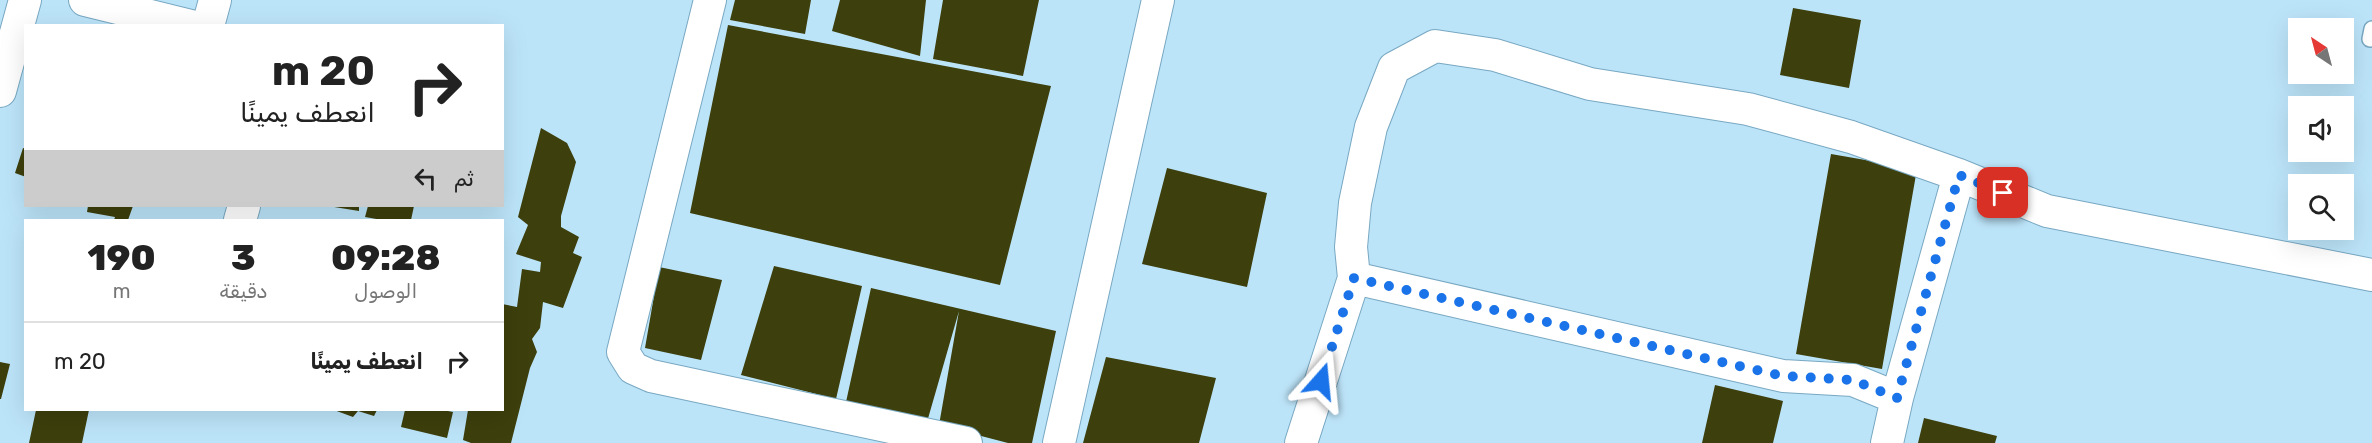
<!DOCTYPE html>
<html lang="ar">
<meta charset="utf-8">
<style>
:root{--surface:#fff;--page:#f6f6f6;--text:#222;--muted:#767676;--line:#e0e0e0}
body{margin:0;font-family:Rubik,"Noto Sans Arabic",sans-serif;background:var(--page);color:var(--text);direction:rtl;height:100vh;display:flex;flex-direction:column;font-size:22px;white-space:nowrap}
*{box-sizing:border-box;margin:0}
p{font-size:20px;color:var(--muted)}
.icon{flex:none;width:33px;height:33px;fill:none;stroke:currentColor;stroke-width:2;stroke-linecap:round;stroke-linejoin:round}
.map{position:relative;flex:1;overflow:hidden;direction:ltr}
.sheet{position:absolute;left:24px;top:219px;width:480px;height:192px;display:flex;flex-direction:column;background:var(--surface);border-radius:0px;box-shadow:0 6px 24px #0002;direction:rtl}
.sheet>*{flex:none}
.guide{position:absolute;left:24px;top:24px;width:480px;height:183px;border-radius:0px;box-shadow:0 6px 24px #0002;direction:rtl;background:#fff;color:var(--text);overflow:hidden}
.needle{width:39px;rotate:324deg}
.buttons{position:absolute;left:2288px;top:18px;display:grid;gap:12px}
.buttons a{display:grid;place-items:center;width:66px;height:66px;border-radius:0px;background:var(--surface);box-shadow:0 6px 24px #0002;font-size:30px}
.pin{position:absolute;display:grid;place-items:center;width:51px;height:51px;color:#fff;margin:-26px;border-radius:12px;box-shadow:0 3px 9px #0006}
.me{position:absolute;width:66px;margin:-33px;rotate:18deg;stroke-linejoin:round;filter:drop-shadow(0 0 4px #0008)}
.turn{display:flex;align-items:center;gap:21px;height:126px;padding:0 30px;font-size:27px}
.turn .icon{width:78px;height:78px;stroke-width:2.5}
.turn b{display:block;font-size:42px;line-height:51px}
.then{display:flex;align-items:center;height:57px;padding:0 30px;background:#0003;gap:12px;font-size:22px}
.eta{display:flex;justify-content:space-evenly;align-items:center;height:102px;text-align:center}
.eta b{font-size:36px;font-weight:800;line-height:42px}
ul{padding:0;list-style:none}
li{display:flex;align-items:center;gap:18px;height:78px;padding:0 30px;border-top:2px solid var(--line)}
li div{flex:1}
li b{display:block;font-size:22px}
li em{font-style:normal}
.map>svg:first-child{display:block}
.building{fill:#3d3f0c}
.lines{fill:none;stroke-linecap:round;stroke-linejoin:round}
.service-casing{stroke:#78a8c2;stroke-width:18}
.minor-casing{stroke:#78a8c2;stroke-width:34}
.service{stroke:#fff;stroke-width:15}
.minor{stroke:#fff;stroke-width:32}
.route{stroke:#1a73e8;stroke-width:10;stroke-dasharray:0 18}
</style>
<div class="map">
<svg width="2372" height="443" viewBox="0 0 2372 443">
<rect width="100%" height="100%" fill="#bce4f9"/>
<path class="building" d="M735,0H811L805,34L730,20Z
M840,0H926L920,56L832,31Z
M943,0H1039L1023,76L933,59Z
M1793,8L1861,20L1849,88L1780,75Z
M728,25L1051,86L1000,285L690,213Z
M541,128L567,143L576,162L561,216V227L579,237L573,253L582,257L563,308L543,302L540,328L532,339L537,352L530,368L511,443H471L463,440L468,410H502V304L517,307L522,269L540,272L541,262L516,254L528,225L518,217Z
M23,148L26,149V177L15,173Z
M1831,154L1917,169L1882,369L1796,354Z
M1167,168L1267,193L1247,287L1142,264Z
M88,206H133L128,220H114L115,217L87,212Z
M328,206H359V211Z
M368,206H414L411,220H382L365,217Z
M774,266L862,286L836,399L741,375Z
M659,267L722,280L701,360L645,348Z
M871,288L1056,331L1032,443H1008L939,425L959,311L927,422L846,402Z
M1106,357L1216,378L1199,443H1083Z
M0,362L10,364L1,399H0Z
M1715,385L1783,401L1773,443H1702Z
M36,410H89L82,443H29Z
M334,410H377L374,416L358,411L353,417Z
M405,410H443L453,412L447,438L401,427Z
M1924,418L1997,436L1995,443H1918Z"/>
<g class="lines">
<g class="service-casing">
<path id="service" d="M2370,39L2372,29"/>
</g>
<g class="minor-casing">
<path id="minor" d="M85,0L191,26
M710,0L623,352L633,368L651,376L966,443
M208,26L215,0
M0,91L25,0
M240,220L244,206
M1354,278L1783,376L1853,380L1897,398L1887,443
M1897,398L1959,175
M1059,443L1158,0
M1301,443L1354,278L1351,247L1355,203L1371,127L1394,68L1435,46L1495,55L1590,84L1748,109L1851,137L1959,175L2047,211L2372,275"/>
</g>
<use href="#service" class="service"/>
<use href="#minor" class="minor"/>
</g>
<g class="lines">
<path class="route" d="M1321,381L1354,278L1783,376L1853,380L1897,398L1959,175L2003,193"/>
</g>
</svg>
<div class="buttons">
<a><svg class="needle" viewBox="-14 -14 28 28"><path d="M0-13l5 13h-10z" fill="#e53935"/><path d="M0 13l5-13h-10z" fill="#767676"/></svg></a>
<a><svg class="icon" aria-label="sound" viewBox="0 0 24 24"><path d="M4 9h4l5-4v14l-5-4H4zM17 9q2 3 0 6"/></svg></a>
<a><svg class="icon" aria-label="search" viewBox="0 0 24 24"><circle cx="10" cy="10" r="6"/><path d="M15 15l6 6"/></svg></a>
</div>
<div class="pin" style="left:2003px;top:193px;background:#d93025"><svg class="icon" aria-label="arrive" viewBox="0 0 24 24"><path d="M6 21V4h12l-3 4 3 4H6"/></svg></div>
<svg class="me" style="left:1321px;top:381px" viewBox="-20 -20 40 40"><path d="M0-17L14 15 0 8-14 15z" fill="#1a73e8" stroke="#fff" stroke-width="4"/></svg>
<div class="guide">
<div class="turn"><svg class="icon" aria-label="right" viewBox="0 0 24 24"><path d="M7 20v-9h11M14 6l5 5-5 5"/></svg><div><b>20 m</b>انعطف يمينًا</div></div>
<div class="then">ثم<svg class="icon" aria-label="left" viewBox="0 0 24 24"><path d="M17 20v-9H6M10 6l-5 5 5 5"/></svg></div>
</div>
<section class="sheet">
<div class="eta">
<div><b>09:28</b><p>الوصول</p></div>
<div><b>3</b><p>دقيقة</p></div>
<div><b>190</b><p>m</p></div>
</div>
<ul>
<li><svg class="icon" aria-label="right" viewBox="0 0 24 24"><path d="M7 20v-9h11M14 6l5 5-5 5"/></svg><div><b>انعطف يمينًا</b></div><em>20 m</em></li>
</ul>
</section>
</div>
